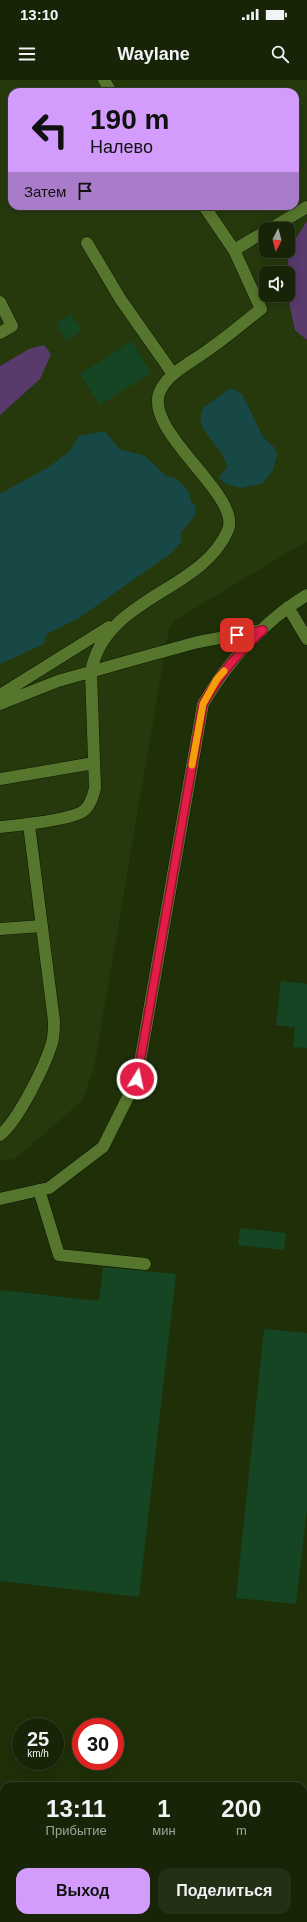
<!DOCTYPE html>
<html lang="ru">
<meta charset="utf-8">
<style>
:root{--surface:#172407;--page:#243015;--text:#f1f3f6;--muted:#9ea49b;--line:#364128;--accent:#d39cfc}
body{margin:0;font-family:Helvetica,sans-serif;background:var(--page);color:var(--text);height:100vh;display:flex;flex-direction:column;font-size:15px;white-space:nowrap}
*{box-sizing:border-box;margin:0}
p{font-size:13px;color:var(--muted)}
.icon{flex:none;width:22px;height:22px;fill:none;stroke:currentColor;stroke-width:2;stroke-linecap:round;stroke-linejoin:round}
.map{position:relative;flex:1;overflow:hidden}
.panel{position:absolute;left:0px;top:1702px;width:307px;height:140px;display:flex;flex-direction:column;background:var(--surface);border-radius:12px 12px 0 0;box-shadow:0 2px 10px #0003,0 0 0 1px var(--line)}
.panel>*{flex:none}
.guide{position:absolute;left:8px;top:8px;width:291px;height:122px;border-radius:12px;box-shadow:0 2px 10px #0003,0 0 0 1px var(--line);background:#d39cfc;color:#111;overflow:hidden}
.needle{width:26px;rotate:186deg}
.tools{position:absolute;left:259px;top:142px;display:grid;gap:8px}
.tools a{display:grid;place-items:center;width:36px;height:36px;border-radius:8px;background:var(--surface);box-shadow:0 2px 10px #0003,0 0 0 1px var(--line);font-size:20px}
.speed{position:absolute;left:12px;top:1638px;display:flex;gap:8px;font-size:20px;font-weight:700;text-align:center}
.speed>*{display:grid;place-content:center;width:52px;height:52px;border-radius:50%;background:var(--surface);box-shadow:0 2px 10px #0003,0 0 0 1px var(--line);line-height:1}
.speed small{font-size:10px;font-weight:400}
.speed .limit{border:6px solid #d22;background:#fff;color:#111}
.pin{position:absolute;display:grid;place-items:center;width:34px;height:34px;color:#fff;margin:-17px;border-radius:8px;box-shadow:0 2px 6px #0006}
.me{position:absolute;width:44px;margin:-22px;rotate:10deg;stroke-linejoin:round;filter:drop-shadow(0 0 3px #0008)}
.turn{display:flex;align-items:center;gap:14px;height:84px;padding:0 16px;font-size:18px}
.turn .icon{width:52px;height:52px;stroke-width:2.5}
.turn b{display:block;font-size:28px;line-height:34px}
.then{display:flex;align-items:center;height:38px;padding:0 16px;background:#0003;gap:8px;font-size:15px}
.eta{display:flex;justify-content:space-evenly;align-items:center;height:68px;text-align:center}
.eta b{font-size:24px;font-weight:700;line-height:28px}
.cta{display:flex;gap:8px;margin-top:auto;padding:8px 16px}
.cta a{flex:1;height:46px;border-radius:12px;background:var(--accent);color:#111;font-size:16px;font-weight:700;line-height:46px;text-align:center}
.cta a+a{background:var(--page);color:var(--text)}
.status{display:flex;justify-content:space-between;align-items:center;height:28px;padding:0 20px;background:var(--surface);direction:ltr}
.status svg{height:11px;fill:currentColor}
header{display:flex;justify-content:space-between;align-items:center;height:52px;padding:0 16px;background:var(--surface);font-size:18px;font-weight:700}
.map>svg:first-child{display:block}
.built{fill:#26390d;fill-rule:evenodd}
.green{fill:#583a6d}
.water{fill:#184845}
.building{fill:#164523}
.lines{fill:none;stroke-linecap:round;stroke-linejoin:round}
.minor-casing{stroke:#0c1602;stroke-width:13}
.minor{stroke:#56762d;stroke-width:12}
.route-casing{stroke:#92132f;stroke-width:10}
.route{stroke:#e11d48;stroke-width:7}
.slow{stroke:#f59e0b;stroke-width:7}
</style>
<div class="status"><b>13:10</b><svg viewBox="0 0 49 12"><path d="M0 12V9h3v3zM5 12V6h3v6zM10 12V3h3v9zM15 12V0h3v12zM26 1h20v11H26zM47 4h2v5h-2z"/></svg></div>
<header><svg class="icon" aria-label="menu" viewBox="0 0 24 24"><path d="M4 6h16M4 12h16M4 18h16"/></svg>Waylane<svg class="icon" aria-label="search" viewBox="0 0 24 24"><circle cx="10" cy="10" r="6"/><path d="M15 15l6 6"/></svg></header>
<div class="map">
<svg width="307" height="1842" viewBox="0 0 307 1842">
<rect width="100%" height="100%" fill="#1f3009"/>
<path class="built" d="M0,0H307V461L175,540L169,548L94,988L82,1021L15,1079L0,1081ZM12,12H295V126H12ZM266,149H288V171H266ZM266,193H288V215H266Z"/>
<path class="green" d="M307,141V260L295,250L290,227L288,179L296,158Z
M44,265L51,274L40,299L0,335V286L29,269Z
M4,1814V1838H303V1817H307V1842H0V1815Z"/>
<path class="water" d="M230,308L242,314L263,357L274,367L277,375L273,390L263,403L242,408L228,405L218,398L227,388C225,369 204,358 201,341C200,337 202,332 203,328Z
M105,351L119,369L145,376L166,396L177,399L189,412L191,422L195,424V436L181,452L182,461L170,474L79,538L47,554L44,564L0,584V414L49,387L70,371L79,356Z"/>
<path class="building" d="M71,234L82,251L67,260L56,244Z
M132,261L151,293L100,325L80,294Z
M281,901L307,904V968L293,967L295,947L276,945Z
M240,1148L286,1153L284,1170L238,1165Z
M103,1187L176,1194L139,1517L0,1501V1210L99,1221Z
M264,1249L307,1253V1430L296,1524L236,1518Z"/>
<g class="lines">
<g class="minor-casing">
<path id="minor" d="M104,0L111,12
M270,149L307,127
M87,163L121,220L173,294
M234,170L266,151
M0,222L12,246L0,253
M288,527L307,559
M0,615L109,547
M0,624L58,601L143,577L198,562L262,550
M0,699L94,683
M0,747C20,745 65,741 82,732C90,727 93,717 95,708L91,592C104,517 202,512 228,450C242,415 142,351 160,311C169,292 192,282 208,270C226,258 243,243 261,229L234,170L204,126
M0,849L42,846
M0,1055C18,1041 45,986 52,963C54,956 54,948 54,941L29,745
M39,1110L59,1175L145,1184
M0,1119L49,1108L103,1067L137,999L203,624C228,581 264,541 307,515"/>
</g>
<use href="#minor" class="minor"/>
</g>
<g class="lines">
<g class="route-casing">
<path id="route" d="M137,999L203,624C220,594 237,574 263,550L237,555"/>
</g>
<use href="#route" class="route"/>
<path class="slow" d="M192,685L203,624L217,599L224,591"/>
</g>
</svg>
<div class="tools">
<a><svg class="needle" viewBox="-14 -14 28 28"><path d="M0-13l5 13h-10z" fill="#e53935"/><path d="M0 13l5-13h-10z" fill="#9ea49b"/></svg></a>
<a><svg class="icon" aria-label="sound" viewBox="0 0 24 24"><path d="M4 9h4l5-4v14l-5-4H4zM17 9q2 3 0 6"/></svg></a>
</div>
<div class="speed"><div>25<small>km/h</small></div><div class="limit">30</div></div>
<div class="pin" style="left:237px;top:555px;background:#d93025"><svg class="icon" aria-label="arrive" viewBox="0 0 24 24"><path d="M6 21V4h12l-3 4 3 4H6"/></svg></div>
<svg class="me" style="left:137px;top:999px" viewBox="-20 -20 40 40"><circle r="17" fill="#e11d48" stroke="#fff" stroke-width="3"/><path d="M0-11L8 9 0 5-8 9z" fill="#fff"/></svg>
<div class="guide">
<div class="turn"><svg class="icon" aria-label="left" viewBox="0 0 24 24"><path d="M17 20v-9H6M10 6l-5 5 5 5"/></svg><div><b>190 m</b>Налево</div></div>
<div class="then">Затем<svg class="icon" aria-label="arrive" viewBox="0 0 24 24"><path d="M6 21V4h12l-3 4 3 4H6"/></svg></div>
</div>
<section class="panel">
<div class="eta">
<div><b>13:11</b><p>Прибытие</p></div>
<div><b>1</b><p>мин</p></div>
<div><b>200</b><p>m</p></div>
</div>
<div class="cta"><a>Выход</a><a>Поделиться</a></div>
</section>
</div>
